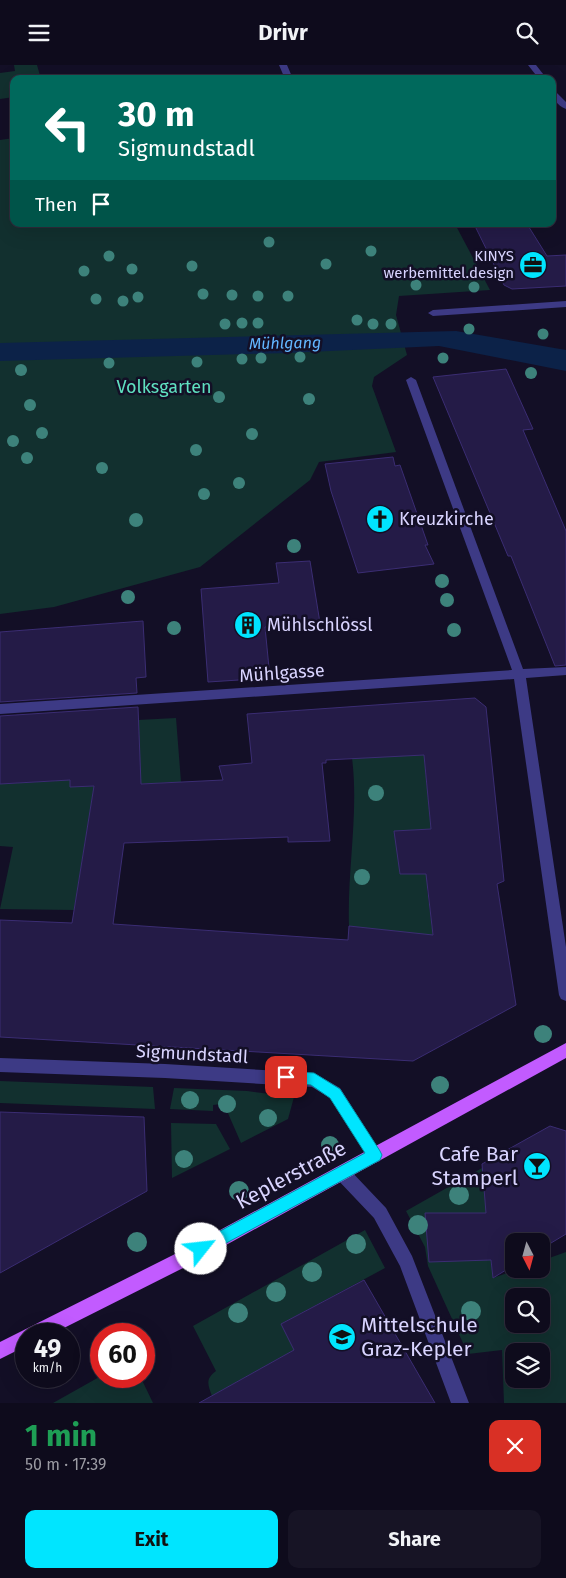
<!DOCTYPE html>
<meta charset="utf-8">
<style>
:root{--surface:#0e0b1c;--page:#171425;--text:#f1f3f6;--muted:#9b9ba3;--line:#2e2b3b;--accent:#00e5ff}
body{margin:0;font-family:"Fira Sans",sans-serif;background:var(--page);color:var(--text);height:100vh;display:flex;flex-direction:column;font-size:19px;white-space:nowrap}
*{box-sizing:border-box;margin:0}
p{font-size:16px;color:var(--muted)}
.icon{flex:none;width:28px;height:28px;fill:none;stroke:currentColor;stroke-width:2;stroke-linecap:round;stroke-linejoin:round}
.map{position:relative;height:1338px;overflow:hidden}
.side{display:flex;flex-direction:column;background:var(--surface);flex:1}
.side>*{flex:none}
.banner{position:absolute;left:10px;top:10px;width:546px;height:152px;border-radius:10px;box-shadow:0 5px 20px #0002,0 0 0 1px var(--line);background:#00695c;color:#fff;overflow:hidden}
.needle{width:32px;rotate:174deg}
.buttons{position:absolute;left:505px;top:1168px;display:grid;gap:10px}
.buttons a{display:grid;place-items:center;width:45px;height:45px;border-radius:10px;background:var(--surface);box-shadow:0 5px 20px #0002,0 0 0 1px var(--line);font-size:25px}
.speed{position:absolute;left:15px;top:1258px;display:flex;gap:10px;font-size:25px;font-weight:700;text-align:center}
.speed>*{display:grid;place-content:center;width:65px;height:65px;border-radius:50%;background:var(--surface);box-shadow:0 5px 20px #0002,0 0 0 1px var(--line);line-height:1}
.speed small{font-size:12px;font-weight:400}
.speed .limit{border:8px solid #d22;background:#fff;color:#111}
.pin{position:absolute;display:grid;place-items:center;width:42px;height:42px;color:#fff;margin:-21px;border-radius:10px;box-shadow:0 2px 8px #0006}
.me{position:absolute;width:55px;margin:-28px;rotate:61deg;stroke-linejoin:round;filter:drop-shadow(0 0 4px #0008)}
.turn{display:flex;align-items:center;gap:18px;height:105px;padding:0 25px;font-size:22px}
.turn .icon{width:65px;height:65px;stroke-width:2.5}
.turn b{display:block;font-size:35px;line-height:42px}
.then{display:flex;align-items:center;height:48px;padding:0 25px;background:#0003;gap:10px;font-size:19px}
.round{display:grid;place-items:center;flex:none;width:52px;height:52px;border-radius:10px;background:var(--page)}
.headline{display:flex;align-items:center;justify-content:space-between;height:85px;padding:0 25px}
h1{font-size:30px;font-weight:700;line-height:38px;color:#1e9e55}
.cta{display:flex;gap:10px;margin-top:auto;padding:10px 25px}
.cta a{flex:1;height:58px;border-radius:10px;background:var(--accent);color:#111;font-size:20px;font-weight:700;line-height:58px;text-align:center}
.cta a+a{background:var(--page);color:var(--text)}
header{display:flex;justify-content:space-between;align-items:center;height:65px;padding:0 25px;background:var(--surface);font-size:22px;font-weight:700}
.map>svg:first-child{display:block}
.green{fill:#12302f;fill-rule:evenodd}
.water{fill:#0c2248}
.building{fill:#241b47;stroke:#3b2d73;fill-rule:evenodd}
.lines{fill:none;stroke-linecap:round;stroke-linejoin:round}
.lane{fill:#3d3a85;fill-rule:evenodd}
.street{fill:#3d3a85;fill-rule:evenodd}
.primary{fill:#c25bff;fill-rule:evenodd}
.tree{fill:#3d827b}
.route{fill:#00e5ff;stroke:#0095a6}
.labels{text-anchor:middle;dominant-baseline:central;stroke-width:5;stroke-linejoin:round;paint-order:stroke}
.far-poi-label{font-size:15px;fill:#d9d4ff;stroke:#130f26;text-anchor:end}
.far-water-label{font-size:16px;font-style:italic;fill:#62b6ff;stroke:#130f26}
.park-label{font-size:18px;fill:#5fe0c0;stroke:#130f26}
.poi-label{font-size:18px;fill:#d9d4ff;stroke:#130f26;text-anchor:start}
.street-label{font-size:18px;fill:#d9d4ff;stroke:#130f26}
.near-poi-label{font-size:21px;fill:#d9d4ff;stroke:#130f26;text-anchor:end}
.near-street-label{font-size:21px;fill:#d9d4ff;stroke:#130f26}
</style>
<header><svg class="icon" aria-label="menu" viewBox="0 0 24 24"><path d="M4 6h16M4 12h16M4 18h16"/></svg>Drivr<svg class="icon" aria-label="search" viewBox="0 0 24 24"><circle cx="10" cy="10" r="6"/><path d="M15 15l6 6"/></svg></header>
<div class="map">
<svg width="566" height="1338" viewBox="0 0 566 1338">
<rect width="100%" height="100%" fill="#130f26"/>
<path class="green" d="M14,0H37L41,14H14V32L0,34V8L15,6Z
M14,73V159H455L490,225L399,231L396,250L407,290L374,312L372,321L396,387L319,397L310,415L200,502L54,542L0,549V75Z
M176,653L181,717L110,720V697L140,695L138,655Z
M424,690L431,764L395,766L400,809H433L434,818L427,823L433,871L349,861C347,805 359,748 352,693Z
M70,710V722L94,721L74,845L0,844L13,782L0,781V719L56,716Z
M0,1016L153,1022L155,1044L0,1038Z
M174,1023L247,1026L294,1032L288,1054L241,1078L227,1046H221V1039L213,1040V1046L170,1044Z
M171,1058L216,1059L230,1084L172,1113Z
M482,1103L493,1213L519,1204H541V1196L566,1187V1338H504L502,1285L468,1289L428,1201L425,1182L406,1146ZM514,1231H541V1259H514ZM514,1286H541V1314H514Z
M365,1165L385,1203L281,1259L294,1285L212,1331C208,1320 205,1314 216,1306L193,1261Z
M101,1311H140L153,1338H53Z"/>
<path class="water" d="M456,266L566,285V306L439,281L287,288L0,296V278Z"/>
<path class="building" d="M474,159H527L547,191L566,190V221L512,224L504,220Z
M506,304L533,364L523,365L566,466V600L555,601L511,491H508L433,312Z
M393,392L395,401L400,400L428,480H425L434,499L358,508L331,426L325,399Z
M310,496L320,558L265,562L270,613L208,617L201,524L279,518L276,498Z
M143,556L146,612L136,613L137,628L0,637V567Z
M475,633L486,642L504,816L497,819L516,940L413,996L0,972V855L72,858L94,721L70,722V715L0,719V651L138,642L141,719L223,715L219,701L252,698L247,649ZM424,690L431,764L394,766L400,809H426L433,870L349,861L348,875L113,859L124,778L288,772V777L330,776L322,698H326V695Z
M0,1047L144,1052L147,1126L0,1208Z
M550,1061L566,1066V1169L541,1184V1176H514V1200L493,1213L491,1195L429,1197L425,1148H486L482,1099Z
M364,1215L435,1338H199L294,1285L281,1259Z"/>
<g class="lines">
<path class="lane" d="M342,1101L348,1103L386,1143L412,1191L469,1338H451L400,1201L374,1153L336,1113L334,1108L336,1103Z"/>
<path class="street" d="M279,0H287L293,14H285Z
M528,0H536L547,14H539Z
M552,23L566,37V44C557,41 552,32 552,23Z
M566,236V242L433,251L428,248L433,245Z
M411,312L416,315L523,604L566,602V610L526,613L566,882V936L561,934L559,930L514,614L0,649V639L512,605L406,315Z
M0,993L165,999L314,1008L340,1023L383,1091L380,1096L375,1098L370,1096L330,1033L312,1022L165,1013L0,1007Z"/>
<path class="primary" d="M566,978V993L197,1196L52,1269H26V1281L0,1294V1277L185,1184Z"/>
</g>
<g class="tree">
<circle cx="269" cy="177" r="5.5"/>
<circle cx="371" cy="186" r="5.5"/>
<circle cx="109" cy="191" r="5.5"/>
<circle cx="326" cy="199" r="5.5"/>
<circle cx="192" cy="201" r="5.5"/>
<circle cx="132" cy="204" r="5.5"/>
<circle cx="84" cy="206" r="5.5"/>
<circle cx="416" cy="220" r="5.5"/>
<circle cx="474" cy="222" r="5.5"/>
<circle cx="203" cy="229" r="5.5"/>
<circle cx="232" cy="230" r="5.5"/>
<circle cx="258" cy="231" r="5.5"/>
<circle cx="288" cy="231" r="5.5"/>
<circle cx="138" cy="232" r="5.5"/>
<circle cx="96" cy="234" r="5.5"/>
<circle cx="123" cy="236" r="5.5"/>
<circle cx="357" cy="255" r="5.5"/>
<circle cx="242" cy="258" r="5.5"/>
<circle cx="258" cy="258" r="5.5"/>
<circle cx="225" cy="259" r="5.5"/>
<circle cx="373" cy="259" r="5.5"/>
<circle cx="391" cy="259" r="5.5"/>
<circle cx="469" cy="264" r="5.5"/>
<circle cx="543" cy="269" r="5.5"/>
<circle cx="300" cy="292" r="5.5"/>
<circle cx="261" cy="293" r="5.5"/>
<circle cx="443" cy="293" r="5.5"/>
<circle cx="242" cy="294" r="5.5"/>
<circle cx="197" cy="297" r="5.5"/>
<circle cx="109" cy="298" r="5.5"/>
<circle cx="21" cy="305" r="6"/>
<circle cx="531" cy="308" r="6"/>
<circle cx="219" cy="332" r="6"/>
<circle cx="309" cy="334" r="6"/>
<circle cx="30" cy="340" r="6"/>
<circle cx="42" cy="368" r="6"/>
<circle cx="252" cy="369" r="6"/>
<circle cx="13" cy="376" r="6"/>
<circle cx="196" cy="385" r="6"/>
<circle cx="27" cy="393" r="6"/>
<circle cx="102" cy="403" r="6"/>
<circle cx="239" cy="418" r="6"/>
<circle cx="204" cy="429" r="6"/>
<circle cx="136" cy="455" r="7"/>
<circle cx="294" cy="481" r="7"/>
<circle cx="442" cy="516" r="7"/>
<circle cx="128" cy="532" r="7"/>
<circle cx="447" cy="535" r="7"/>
<circle cx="174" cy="563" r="7"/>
<circle cx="454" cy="565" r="7"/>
<circle cx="376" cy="728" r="8"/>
<circle cx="362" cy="812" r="8"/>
<circle cx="543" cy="969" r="9"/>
<circle cx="440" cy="1020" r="9"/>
<circle cx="190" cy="1035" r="9"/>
<circle cx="227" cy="1039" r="9"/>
<circle cx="268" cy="1053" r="9"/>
<circle cx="330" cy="1080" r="9"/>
<circle cx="184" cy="1094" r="9"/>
<circle cx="239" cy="1126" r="10"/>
<circle cx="459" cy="1130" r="10"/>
<circle cx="418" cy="1160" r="10"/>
<circle cx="137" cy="1177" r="10"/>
<circle cx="356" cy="1179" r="10"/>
<circle cx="312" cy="1207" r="10"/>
<circle cx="276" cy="1227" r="10"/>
<circle cx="471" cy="1246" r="10"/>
<circle cx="238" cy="1248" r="10"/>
</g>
<path class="route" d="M286,1006L314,1008L340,1024L380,1086L382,1090L380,1095L206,1189L201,1191L196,1189L194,1184L196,1179L365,1088L330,1033L311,1020L281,1016L279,1012L281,1007Z"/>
<defs>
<g id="office-disc" transform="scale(1.4375)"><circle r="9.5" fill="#00e5ff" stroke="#130f26"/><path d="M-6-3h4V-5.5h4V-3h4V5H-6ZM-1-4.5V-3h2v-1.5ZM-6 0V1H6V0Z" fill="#111"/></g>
<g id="church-disc" transform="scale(1.4375)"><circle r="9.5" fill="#00e5ff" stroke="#130f26"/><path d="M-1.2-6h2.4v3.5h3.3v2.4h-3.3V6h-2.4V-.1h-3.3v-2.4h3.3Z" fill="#111"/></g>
<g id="building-disc" transform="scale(1.4375)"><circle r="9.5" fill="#00e5ff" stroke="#130f26"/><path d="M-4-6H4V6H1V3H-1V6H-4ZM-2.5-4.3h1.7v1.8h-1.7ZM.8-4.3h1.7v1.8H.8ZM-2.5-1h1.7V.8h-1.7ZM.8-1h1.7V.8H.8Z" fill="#111"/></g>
<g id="bar-disc" transform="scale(1.4375)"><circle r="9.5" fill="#00e5ff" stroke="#130f26"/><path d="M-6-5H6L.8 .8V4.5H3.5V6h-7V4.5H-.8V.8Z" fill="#111"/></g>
<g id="school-disc" transform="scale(1.4375)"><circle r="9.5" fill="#00e5ff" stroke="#130f26"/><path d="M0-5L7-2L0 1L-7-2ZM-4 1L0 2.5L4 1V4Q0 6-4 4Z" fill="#111"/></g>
</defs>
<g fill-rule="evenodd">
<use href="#office-disc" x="533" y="200"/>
<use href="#church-disc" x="380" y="454"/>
<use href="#building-disc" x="248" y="560"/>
<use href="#bar-disc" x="537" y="1101"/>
<use href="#school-disc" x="342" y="1272"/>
</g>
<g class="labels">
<g class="far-poi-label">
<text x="514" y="191">KINYS<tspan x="514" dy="17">werbemittel.design</tspan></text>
</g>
<g class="far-water-label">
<text transform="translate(285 278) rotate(-1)">Mühlgang</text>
</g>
<g class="park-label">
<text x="164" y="322">Volksgarten</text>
</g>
<g class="poi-label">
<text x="399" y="454">Kreuzkirche</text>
<text x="267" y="560">Mühlschlössl</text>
</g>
<g class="street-label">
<text transform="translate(282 608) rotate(-4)">Mühlgasse</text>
<text transform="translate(192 989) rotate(3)">Sigmundstadl</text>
</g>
<g class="near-poi-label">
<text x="518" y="1089">Cafe Bar<tspan x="518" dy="24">Stamperl</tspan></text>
<text x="361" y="1260" text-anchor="start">Mittelschule<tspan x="361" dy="24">Graz-Kepler</tspan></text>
</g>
<g class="near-street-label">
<text transform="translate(291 1110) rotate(-28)">Keplerstraße</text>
</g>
</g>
</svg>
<div class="buttons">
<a><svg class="needle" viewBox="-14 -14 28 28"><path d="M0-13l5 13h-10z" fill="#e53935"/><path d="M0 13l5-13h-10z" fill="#9b9ba3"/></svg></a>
<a><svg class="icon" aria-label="search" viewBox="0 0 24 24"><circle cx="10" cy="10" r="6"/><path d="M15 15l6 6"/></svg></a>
<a><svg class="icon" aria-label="layers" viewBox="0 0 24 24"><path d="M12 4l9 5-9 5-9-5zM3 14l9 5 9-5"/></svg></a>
</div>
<div class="speed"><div>49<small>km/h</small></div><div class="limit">60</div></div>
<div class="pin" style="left:286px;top:1012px;background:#d93025"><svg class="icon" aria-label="arrive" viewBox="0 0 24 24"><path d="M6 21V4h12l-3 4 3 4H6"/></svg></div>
<svg class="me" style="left:201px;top:1184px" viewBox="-20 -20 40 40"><circle r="19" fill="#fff"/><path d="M0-13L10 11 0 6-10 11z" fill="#00e5ff"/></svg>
<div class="banner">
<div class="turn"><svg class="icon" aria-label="left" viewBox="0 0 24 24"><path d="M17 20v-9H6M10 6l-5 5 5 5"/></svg><div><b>30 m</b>Sigmundstadl</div></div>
<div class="then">Then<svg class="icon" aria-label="arrive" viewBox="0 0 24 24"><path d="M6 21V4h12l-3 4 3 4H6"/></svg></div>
</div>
</div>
<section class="side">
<div class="headline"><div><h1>1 min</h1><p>50 m · 17:39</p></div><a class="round" style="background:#d93025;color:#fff"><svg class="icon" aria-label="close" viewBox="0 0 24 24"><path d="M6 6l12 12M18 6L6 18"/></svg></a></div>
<div class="cta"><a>Exit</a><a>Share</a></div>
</section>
